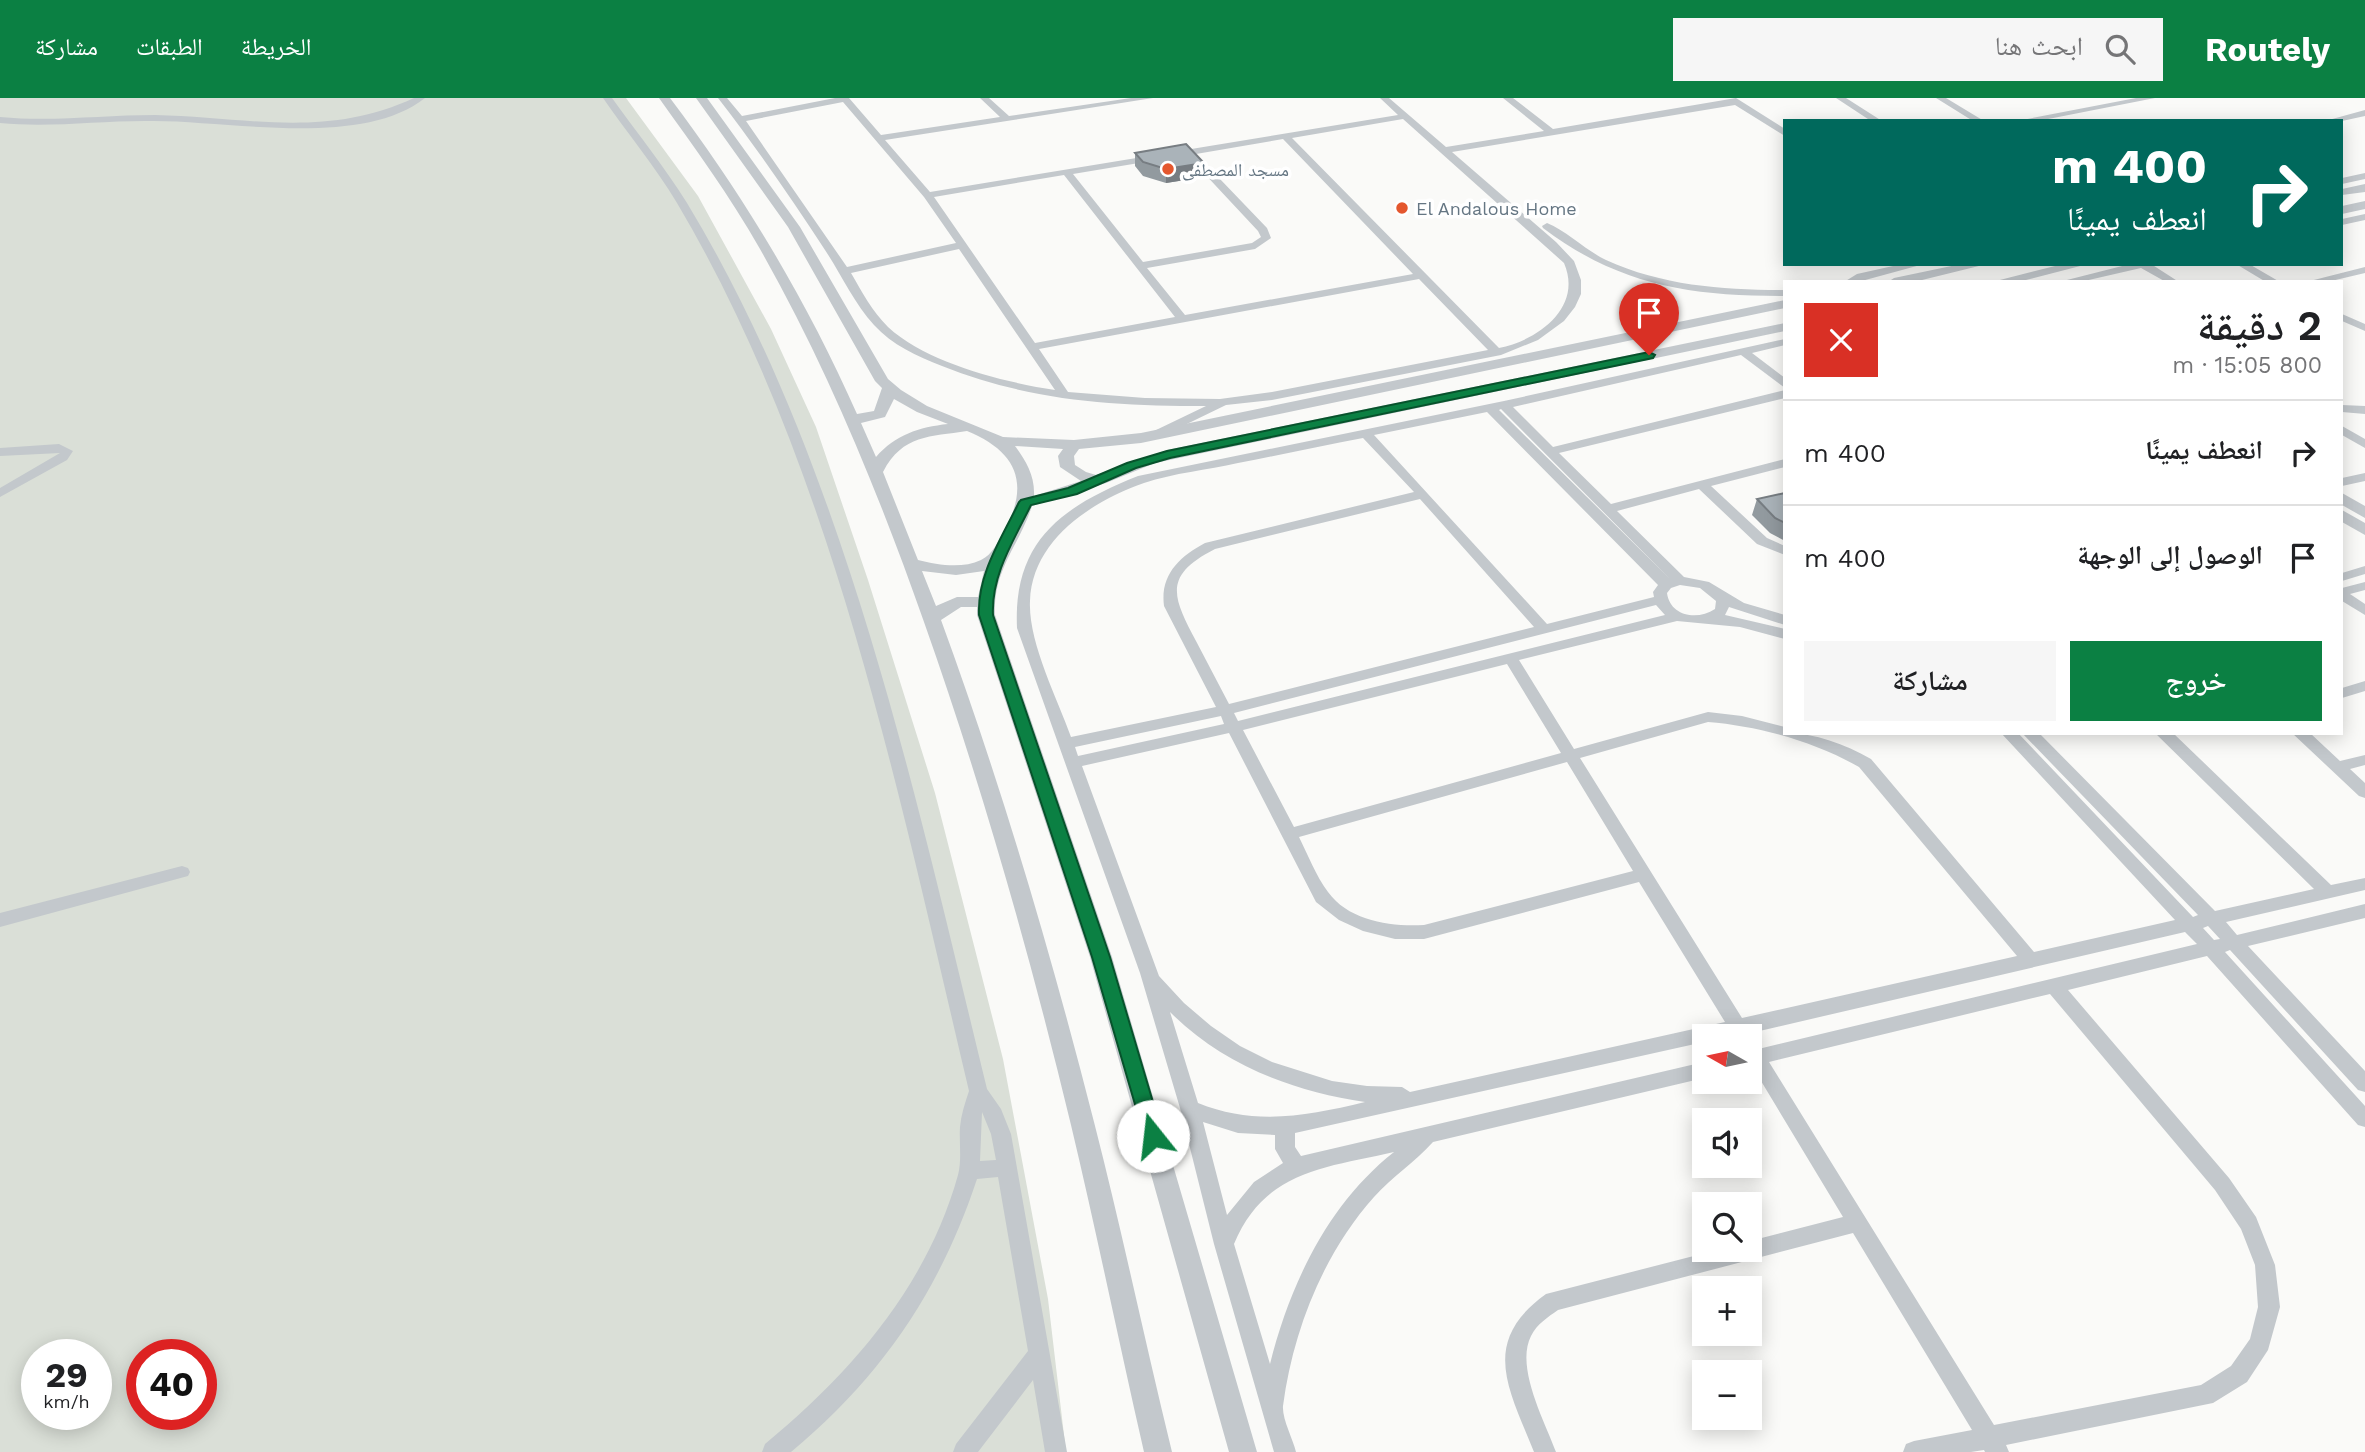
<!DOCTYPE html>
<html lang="ar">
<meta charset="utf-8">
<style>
:root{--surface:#fff;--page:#f6f6f6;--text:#202124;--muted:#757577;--line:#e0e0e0;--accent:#0b8043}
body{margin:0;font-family:"Work Sans","Noto Naskh Arabic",sans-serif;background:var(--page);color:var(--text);direction:rtl;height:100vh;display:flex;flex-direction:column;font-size:26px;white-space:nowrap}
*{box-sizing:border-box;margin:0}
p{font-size:23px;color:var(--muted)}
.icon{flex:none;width:38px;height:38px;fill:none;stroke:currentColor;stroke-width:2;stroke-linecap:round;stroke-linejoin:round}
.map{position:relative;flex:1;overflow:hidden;direction:ltr}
.sheet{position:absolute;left:1783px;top:182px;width:560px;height:455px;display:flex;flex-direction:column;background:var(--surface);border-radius:0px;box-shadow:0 4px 18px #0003;direction:rtl}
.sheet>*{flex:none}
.hud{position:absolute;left:1783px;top:21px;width:560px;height:147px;border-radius:0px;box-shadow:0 4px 18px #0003;direction:rtl;background:#00695c;color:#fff;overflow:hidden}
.needle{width:46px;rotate:279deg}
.controls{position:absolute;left:1692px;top:926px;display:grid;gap:14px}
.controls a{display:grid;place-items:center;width:70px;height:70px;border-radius:0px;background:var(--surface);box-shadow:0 4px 18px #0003;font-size:35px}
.speed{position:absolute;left:21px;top:1241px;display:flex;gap:14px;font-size:35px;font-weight:700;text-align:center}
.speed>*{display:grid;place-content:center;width:91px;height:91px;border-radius:50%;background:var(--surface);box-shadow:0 4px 18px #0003;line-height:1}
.speed small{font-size:18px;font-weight:400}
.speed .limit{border:10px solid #d22;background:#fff;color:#111}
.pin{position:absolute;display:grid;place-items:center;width:60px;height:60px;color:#fff;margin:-72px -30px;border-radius:50% 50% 50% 0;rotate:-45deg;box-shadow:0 0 7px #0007}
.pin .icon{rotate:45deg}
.me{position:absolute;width:77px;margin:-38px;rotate:344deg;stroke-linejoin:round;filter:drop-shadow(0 0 5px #0008)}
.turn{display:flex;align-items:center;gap:24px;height:147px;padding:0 21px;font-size:32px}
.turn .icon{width:91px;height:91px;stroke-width:2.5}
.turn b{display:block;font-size:49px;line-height:60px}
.round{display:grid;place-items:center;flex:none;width:74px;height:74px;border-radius:0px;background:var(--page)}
.summary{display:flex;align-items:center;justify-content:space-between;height:119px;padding:0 21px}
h1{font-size:42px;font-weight:600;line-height:52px}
.button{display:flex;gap:14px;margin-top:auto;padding:14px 21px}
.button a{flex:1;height:80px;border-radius:0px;background:var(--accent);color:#fff;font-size:28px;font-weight:600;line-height:80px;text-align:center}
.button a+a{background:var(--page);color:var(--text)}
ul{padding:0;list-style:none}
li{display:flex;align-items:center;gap:21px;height:105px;padding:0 21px;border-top:2px solid var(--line)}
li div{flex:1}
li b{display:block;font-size:26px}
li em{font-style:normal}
header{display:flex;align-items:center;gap:42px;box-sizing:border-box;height:98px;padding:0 35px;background:var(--accent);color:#fff}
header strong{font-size:33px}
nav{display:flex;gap:38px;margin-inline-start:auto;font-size:24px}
.search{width:490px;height:63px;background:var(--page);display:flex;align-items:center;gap:18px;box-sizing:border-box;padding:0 24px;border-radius:0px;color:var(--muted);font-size:26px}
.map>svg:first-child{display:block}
.green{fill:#dadfd7;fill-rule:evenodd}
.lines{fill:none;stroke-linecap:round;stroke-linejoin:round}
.minor{fill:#c3c8cc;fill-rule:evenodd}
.tertiary{fill:#c3c8cc;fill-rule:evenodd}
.wall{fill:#929a9f}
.shaded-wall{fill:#777d82}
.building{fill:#aab3b9;stroke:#777d82;stroke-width:2}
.route{fill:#0b8043;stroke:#07532c;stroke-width:2}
.poi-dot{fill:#e4572e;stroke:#fff;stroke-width:2.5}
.labels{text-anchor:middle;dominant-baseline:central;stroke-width:7;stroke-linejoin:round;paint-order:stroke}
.far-poi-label{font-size:18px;fill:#657683;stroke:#fff;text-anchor:start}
</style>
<header>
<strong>Routely</strong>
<div class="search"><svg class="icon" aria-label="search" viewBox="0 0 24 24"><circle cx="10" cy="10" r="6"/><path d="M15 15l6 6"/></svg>ابحث هنا</div>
<nav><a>الخريطة</a><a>الطبقات</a><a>مشاركة</a></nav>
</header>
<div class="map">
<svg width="2365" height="1354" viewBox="0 0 2365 1354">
<rect width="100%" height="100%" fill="#fafaf8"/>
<path class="green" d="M0,0H626L698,98L771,231L816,329L868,482L935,695L1003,961L1048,1201L1066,1354H0ZM37,1256H96V1316H37ZM142,1256H201V1316H142Z"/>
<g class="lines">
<path class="minor" d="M414,0H425C362,50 231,23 154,23C103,22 52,30 0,25V19C52,24 103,17 155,17C247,19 326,41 414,0Z
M603,0H612C637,35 664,68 687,105C845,366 915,696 987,991L1001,1011L1011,1036L1067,1354H1045L1033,1282L978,1354H953L956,1346L1028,1253L998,1079L977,1081C940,1193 881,1279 791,1354H762L765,1346C852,1274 927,1188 958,1077C962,1062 959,1045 960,1029C961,1017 965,1005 969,993C899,698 833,368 677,105C655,68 627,35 603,0ZM982,1014L991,1036L996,1062L980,1063Z
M718,0H727L742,18L835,0H849L881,37L1000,19L980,0H989L1009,18L1131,0H1153L885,42L930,94L1398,17L1380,0H1389L1446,49L1544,33L1503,0H1513L1553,31L1736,0L1785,31V38L1735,7L1452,54L1556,144L1574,163L1581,182V196L1575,209L1564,223L1538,242L1501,257L1272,302L1226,307L1158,340L1152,336L1154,333L1206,308C1112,308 1030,303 942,268C917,258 892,247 874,227C854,205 841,176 825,152C791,100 756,49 718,0ZM843,4L924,99L956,145L847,169L746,23ZM1403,21L1564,165C1583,209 1539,242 1499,250L1292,40ZM1283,41L1413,176L1185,217L1147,170L1255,151L1271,140L1267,130L1196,56ZM1187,57L1258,133L1261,139L1252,145L1143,164L1073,76ZM1064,77L1175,219L1035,245L934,99ZM959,151L1055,292C1003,284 927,265 888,229C872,213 862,194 851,175ZM1419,181L1488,252L1272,294L1220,301L1145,300L1068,294L1039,251Z
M1836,0H1846L1882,23H1871Z
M1936,0H1946L1984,23H1973Z
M2136,0H2155L2038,23H2017Z
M2365,12V18L2342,23H2325Z
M2365,75V81L2342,86V80Z
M2365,116V122L2342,127V121Z
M1547,125C1567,133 1585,152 1606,162C1663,188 1724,192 1785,192V198C1691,198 1620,188 1543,130L1542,128Z
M1902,166H1924L1858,184H1844L1857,176Z
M2130,166H2151L2179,184H2166L2141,170L2080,184H2059Z
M2236,166H2249L2280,184H2266Z
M2365,169V175L2327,184H2306Z
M2342,216L2365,226V233L2342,223Z
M1785,241V247L1752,255L1785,280V290L1741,257L1513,309L1553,349L1785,292V300L1559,355L1611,406L1785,361V369L1711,388L1767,440L1785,448V457L1757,446L1699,391L1617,413L1684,479L1709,484L1744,505L1785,517V527L1729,509L1725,517L1785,531V541L1740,529L1677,523L1519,562L1574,651L1708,614L1742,618L1785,629V635C1816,635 1844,646 1871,661L2034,854L2175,822L2001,635H2018L2193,819L2198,817L2022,635H2039L2215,813L2314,791L2155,635H2173L2331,787L2365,780V792L2226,824L2237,837L2365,806V820L2248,848L2365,973V994L2358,992L2230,852L2225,854L2365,1008V1029L2358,1027L2207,858L2068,892L2229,1080L2256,1119L2275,1167L2280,1209L2268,1252L2247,1284L2213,1305L2006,1347L2009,1354H1985L1984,1352L1971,1354H1903L1906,1346L1914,1343L1972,1332L1853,1135L1558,1212C1548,1219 1537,1226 1531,1238C1515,1269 1545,1324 1556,1354H1534C1509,1291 1479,1244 1546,1196L1717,1152H1750V1143L1843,1119L1752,968L1750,969V953L2197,846L2185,834L1738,938H1704V944L1295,1035V1049L1301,1058L1704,964V980L1433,1044C1415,1064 1392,1079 1374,1099C1323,1156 1293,1233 1283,1308C1282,1321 1293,1341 1296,1354H1274L1214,1146L1180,1010L1140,875L1017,530C1013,442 1063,408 1138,378L1504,303ZM1501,311L1670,481L1499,312ZM1487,314L1658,487L1653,494L1654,499L1547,526L1374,337ZM1363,340L1414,394L1205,445C1179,459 1160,477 1164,508L1216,609L1071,639C1057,600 1028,544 1030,503C1032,442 1092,403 1144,385C1174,375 1207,372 1238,365C1279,357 1321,348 1363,340ZM1420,401L1534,529L1229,606C1218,585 1207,564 1196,543C1173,499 1162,478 1215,451ZM1680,487L1700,490L1716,503L1715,511C1697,523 1670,518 1667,495L1671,490ZM1656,507L1665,517L1238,623L1234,615ZM1507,566L1561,655L1294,729L1243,632ZM1221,618L1224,626L1078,658L1075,649ZM1708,624C1759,628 1815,644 1859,669L2017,858L1742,920L1580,660ZM1229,635L1316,804L1339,822L1363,833L1395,841H1424L1639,784L1725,924L1410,994L1402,989L1367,988L1332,983L1272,964L1240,948L1211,928L1184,905L1159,878L1082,668ZM1567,664L1633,773L1424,827C1391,829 1349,823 1328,794C1316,778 1308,757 1299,739ZM2208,828L2220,841L2214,842L2203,830ZM2050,896L2215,1092L2241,1131L2255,1167L2258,1209L2250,1241L2231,1268L2201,1287L1994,1327L1769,964ZM1170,914C1223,967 1292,993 1365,1004C1307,1018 1255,1028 1198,1005ZM1203,1024L1238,1035L1275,1037V1051L1283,1065L1254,1084L1227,1117ZM1394,1054C1328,1106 1290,1186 1270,1266L1234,1146C1265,1072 1325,1070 1394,1054Z
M2342,307L2365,308V316L2342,314Z
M2342,328L2365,341V350L2342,337Z
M59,346L73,353L67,362L0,399V390L60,355L0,358V350Z
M2365,375V383L2342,388V380Z
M2365,468V476L2342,483V475Z
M2365,484V492L2350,496L2365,506V517L2342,503V490Z
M2365,583V593L2342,600V590Z
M2292,635H2310L2340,663L2365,657V667L2350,671L2365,685V700L2359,698Z
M182,768L188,770L190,774L188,778L0,829V815Z"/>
<path class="tertiary" d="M659,0H670C744,98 807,203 857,316L874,313L882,290L875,283L788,129L696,0H707L800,129L888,281L901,292L927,308L1003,339L1074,342L1141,335L1785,202V210L1141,345L1079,351L1074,358L1075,367L1086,374L1096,377L1167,352L1785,225V233L1155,365L1106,385L1032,408C1019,448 993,471 995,517L1112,859L1257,1354H1229L1090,859L977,517V509H961L941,522C1001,686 1051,855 1094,1024C1122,1133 1145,1244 1172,1354H1144C1119,1245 1097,1136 1071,1027C1030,857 982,688 924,524C879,396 827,269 760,151C730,98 694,49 659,0ZM894,301L917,314L948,326C919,329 895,337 876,359L861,325L885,319ZM967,333C1016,353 1031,385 1004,433C997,445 993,456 981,462C962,471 938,467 918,462L883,374C903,336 930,339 967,333ZM1015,348L1063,351L1058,358L1060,369L1081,383L1034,398C1035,378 1026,363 1015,348ZM922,473L956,477L984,473L978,499H957L936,508Z
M2365,86V94L2342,97V91Z
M2365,103V111L2342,116V108Z
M1961,166H1987L1914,184H1888L1894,180Z
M2063,166H2088L2018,184H1992Z
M2342,395L2365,408V420L2342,407Z
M2342,412L2365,425V437L2342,424Z"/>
</g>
<path class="wall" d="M1135,55L1204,79L1166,85L1143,78L1135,68Z
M1785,395V443L1770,435L1752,417L1757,401Z"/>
<path class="shaded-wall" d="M1204,65V79L1166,85V71Z"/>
<path class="building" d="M1186,46L1204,65L1166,71L1143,64L1135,55Z
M1785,395V425L1775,420L1757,401Z"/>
<path class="route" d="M1649,254L1655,257L1653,260L1170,360L1136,370L1077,396L1031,407C1014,442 991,477 993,517L1110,859L1163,1038L1160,1044L1153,1047L1146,1044L1092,859L979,517C977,476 1002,440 1019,404L1021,402L1068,390L1127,365L1167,353Z"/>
<g class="poi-dot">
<circle cx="1168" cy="71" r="7"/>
<circle cx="1402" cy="110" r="7"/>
</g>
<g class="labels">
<g class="far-poi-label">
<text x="1182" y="71">مسجد المصطفى</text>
<text x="1416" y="110">El Andalous Home</text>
</g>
</g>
</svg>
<div class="controls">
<a><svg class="needle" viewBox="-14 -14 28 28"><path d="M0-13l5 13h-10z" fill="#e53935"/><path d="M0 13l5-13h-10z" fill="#757577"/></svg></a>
<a><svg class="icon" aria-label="sound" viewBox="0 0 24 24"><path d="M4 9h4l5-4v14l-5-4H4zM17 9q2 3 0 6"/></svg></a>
<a><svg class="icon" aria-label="search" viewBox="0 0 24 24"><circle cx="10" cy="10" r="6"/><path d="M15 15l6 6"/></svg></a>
<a>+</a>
<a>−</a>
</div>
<div class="speed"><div>29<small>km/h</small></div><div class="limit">40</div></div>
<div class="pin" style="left:1649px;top:257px;background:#d93025"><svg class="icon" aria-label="arrive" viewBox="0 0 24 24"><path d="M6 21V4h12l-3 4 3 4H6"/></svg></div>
<svg class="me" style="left:1153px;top:1038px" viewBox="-20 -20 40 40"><circle r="19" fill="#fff"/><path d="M0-13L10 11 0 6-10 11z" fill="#0b8043"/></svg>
<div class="hud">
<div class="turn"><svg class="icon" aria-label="right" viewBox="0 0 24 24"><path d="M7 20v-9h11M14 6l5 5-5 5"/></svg><div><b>400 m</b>انعطف يمينًا</div></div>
</div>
<section class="sheet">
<div class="summary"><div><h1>2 دقيقة</h1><p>800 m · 15:05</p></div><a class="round" style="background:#d93025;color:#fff"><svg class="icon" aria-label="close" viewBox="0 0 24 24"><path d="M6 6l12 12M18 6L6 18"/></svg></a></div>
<ul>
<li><svg class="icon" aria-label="right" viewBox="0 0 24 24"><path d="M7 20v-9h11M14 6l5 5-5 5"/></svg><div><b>انعطف يمينًا</b></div><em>400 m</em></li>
<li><svg class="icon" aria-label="arrive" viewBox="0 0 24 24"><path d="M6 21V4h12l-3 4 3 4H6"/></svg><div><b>الوصول إلى الوجهة</b></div><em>400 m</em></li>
</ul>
<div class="button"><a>خروج</a><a>مشاركة</a></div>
</section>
</div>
